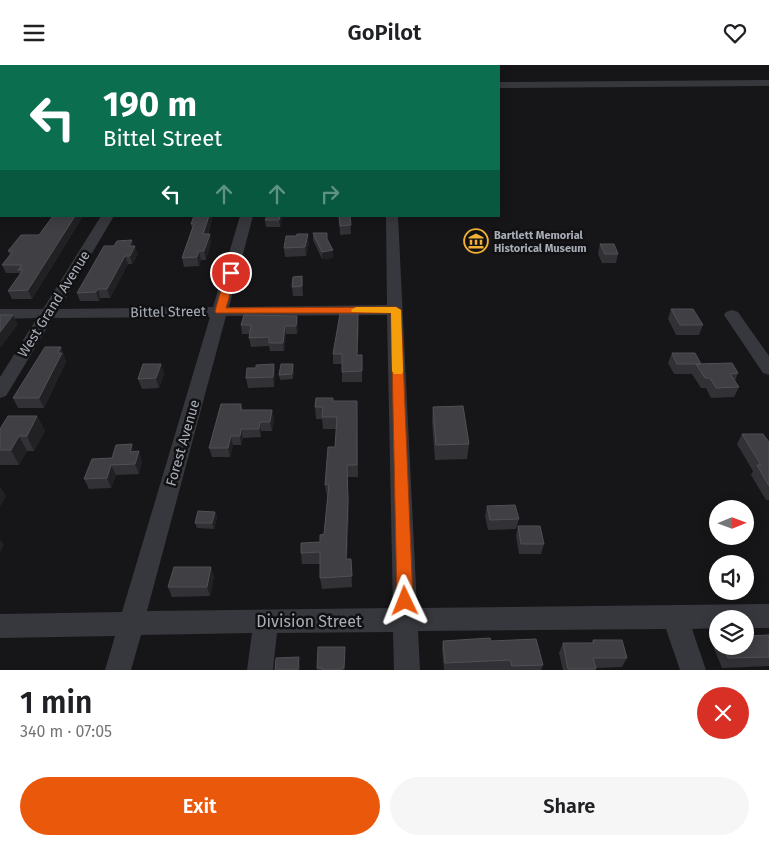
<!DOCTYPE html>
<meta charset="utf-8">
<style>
:root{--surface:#fff;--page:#f6f6f6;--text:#202124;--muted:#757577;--accent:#ea580c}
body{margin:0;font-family:"Fira Sans",sans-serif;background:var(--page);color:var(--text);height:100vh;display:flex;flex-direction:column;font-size:19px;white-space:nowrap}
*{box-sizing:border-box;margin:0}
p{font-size:16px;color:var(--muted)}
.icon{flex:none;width:28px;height:28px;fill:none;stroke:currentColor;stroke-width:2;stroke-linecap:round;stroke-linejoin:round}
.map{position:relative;height:605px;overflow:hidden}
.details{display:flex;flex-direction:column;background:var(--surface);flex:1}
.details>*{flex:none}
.banner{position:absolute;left:0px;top:0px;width:500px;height:152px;box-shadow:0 2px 12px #0003;background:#0b6e4f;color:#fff;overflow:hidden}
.needle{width:32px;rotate:89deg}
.tools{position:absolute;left:709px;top:435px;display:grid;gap:10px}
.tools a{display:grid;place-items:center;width:45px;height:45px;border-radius:50%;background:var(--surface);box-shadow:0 2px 12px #0003;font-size:25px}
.pin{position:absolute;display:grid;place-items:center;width:42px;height:42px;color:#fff;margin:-21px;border:2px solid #fff;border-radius:50%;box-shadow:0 1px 5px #0007}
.me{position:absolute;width:55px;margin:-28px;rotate:358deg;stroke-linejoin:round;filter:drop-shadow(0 0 4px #0008)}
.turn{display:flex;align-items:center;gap:18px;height:105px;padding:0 20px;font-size:22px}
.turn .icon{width:65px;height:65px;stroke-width:2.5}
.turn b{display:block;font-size:35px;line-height:42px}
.lanes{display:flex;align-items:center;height:48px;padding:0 20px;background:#0003;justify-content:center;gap:25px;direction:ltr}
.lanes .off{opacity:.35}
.round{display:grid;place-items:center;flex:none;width:52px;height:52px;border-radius:26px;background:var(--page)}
.headline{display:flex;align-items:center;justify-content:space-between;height:85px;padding:0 20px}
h1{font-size:30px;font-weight:600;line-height:38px}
.primary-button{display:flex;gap:10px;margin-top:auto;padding:10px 20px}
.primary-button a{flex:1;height:58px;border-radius:30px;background:var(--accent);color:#fff;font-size:20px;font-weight:600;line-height:58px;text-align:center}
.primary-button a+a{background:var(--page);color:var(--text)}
header{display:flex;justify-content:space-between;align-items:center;height:65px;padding:0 20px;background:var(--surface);font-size:22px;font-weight:600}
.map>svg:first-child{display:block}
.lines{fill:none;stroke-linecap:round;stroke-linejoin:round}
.minor{fill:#37383d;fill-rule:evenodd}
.wall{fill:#323236}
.shaded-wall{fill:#212124}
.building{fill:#3f3f44;stroke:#4f5156}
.route{fill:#ea580c;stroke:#983908}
.slow{fill:#f59e0b}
.labels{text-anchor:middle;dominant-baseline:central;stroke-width:5;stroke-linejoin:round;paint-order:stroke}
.far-poi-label{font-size:11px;font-weight:bold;fill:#a8adb8;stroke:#111113;text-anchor:start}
.street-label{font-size:14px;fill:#a8adb8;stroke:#111113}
.near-street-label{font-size:16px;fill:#a8adb8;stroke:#111113}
</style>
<header><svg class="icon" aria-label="menu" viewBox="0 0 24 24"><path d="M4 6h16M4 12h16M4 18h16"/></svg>GoPilot<svg class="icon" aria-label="heart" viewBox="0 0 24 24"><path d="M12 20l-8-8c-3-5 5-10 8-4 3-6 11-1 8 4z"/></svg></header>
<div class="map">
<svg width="769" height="605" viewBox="0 0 769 605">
<rect width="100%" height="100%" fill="#161618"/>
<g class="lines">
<path class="minor" d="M380,0H388V1H380Z
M1,15V21L0,22V16Z
M769,15V21L499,23V17Z
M1,111V119L0,120V112Z
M101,151H114L59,244L213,242L240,151H253L229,242L387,240L386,151H398L417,543L769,539V563H745V554H718V563L692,564L706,605H680L666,564L418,566L420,605H394L393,567L277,568L273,605H247L252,568L141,570L131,605H105L115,571L0,573V549L122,547L210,252L53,253L6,331L0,333V312L37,253L0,254V244H43ZM387,250L393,543L147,546L226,251Z
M732,245L738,247L769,291V310L763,308L724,250L726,247Z"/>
</g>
<path class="wall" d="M53,151H83L32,234H12L8,226L20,209L19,208H6L2,200L10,190L8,186L39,170Z
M194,151H211L212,155L208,169L211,177L206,195H201L199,201L184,202L182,193L192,163L191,159Z
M267,151H282L280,162H266L265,155Z
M339,151H350L351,169L340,170Z
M313,168L328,175L333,193L322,194L313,175Z
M296,171L309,178L306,191L285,192L284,183Z
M600,179L618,189L616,198H602L598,189Z
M133,181L138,189L132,199H128L110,233H100L99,236H80L77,228Z
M302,211L303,221V231H293L292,222Z
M671,244L703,260L699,270H676L668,254Z
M297,251L298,260L297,269H286L284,286H270L269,281L251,282L249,273L250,269H242L241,260Z
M359,259L357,290H362V317H342V299H333V289Z
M61,282L66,297L44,343H18L13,333Z
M672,288L701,299L738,308L735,316L739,322L734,332L711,333L706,323H701L692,309H674L668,298Z
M161,299L164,309L159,323L142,324L138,314Z
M274,299L275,309L274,322L248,323L246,313L256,303Z
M293,299L294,304L293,314L280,315L279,310Z
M333,336H357L358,412H347L349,445L347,494H351L352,522L322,524L320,513V499H302L301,488L320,477L324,469L328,431H327L325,420L335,382L336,364H323L322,354H316L315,342Z
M241,339L243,345H272L274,354L272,366H261V372L243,373L241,380H233L230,392H212L209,383Z
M433,342L469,379L467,394L435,395L432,357Z
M37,351L45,366L34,386H27L19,400H0V364Z
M742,369L769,377V435H766L751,410L753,406L737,379Z
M134,387L142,397L139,409L116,410L111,423L89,424L84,414L112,393Z
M487,441L519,454L516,464L488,465L485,451Z
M215,447L217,452L214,464L197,463L195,458Z
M518,461L544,479L541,489H519L516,471Z
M211,502L214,512L210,531L172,532L168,522Z
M769,570V601L722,603L713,581L718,574V581H745Z
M593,575L627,593L622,602L595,603V605H563L559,588L563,578H591Z
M443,576H491L543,600L541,605H444L442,585Z
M345,582V605H317V603Z"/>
<path class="shaded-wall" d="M75,151H83L32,234L28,225Z
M209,151H211L212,155L205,178L203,169Z
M280,151H282L280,162L279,155Z
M210,169L211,177L206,195L204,186Z
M308,169L309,178L306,191L305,182Z
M132,175L134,183L135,181L138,189L132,199L130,191L129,181Z
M333,185V193L322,194V187Z
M199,186L201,195L199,201L197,192Z
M125,191L128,199L110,233L107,224Z
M302,211L303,221V231L302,221Z
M98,224L100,233L99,236L96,227Z
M358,249L359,259L357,300V290Z
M13,250L18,260L0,283V267Z
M297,251L298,260L297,269L296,261Z
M285,261L286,269L284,286L283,278Z
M61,282L66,297L44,343L39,333L58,288Z
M161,299L164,309L159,323L156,313Z
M274,299L275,309L274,322L273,312Z
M293,299L294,304L293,314L292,309Z
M272,345L274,354L272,366L270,357Z
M37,351L45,366L34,386L27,371Z
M260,357L261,366V372L259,364Z
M241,364L243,373L241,380L240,371Z
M19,371L27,386L19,400L11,385Z
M231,371L233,380L230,392L228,383Z
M132,379L135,389L130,387Z
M139,386L142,397L139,409L135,399Z
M111,400L116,410L111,423L107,413Z
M347,400L349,445L346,506V494Z
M0,421L6,431L0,442Z
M215,447L217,452L214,464L212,458Z
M0,474L4,480L0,488Z
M211,502L214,512L210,531L207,522Z
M345,582V605H344Z
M299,592L300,601V605H298Z"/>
<path class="building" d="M133,0H187L186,1H132Z
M347,0H366V1H347Z
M408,0H420V1H408Z
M53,151H75L28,225L8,226L23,205H18L22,200H2L13,186H8L21,170H39Z
M194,151H209L203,169H210L204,186H199L197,192L182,193L194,159H191Z
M267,151H280L279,155H265Z
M339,151H350L351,160L340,161Z
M313,168H327V174L333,185L322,187Z
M297,169H308L305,182L284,183L286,171H296Z
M132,175L129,181H135L130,191H125L107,224H98L96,227L77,228L104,181H114L117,176Z
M600,179H614L618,189H605Z
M302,211V221L292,222L293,212Z
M671,244H693L703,260H680Z
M340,249H358L357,290H362V306L342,307V289H333Z
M0,250H13L0,267Z
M244,250L297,251L296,261H285L283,278H269V272L249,273L251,260H241Z
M45,282H61L58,288H62L39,333H13Z
M672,288H695L701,299H677Z
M732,298L738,308L730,309L739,322L716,323L710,313H705L696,299Z
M143,299H161L156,313L138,314Z
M274,299L273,312L246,313L247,303H256V300Z
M281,299H293L292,309L279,310Z
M316,333H333V336H357V400H347L348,434L346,494H351L352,511L320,513V487L301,488V478L320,477V470L324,469L329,419L325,420L328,382H335L337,352H322L323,342H315Z
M221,339H241L240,345H272L270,357H260L259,364H241L240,371H231L228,383H209Z
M463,341L469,379L436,380L433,342Z
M8,351H37L27,371H19L11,385H0V364Z
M742,369H763L769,377V421L757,400H761Z
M132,379L130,387L139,386L135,399L111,400L107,413L84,414L92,394L112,393L116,380Z
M515,440L519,454L490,455L487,441Z
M198,446L215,447L212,458H195Z
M518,461H540L544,479H521Z
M174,502H211L207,522H168Z
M769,570V592L728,593L723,581H745V571Z
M490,573L491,576L536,574L543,600L512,601L510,595L445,598L443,576Z
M593,575H622L627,593H593L596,604H568L563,578H594Z
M318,582H345L344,603H341V605H322V603H317Z
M299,592L298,605H275L276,593Z"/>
<path class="route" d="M231,205L236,208L226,243L396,242L401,245L413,536L411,541L405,544L399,541L397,536L391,248H216L215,246L226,208Z"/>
<path class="slow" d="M356,242H396L401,245L403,306L402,309H394L392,306L391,248L352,247L351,245Z"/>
<defs>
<g id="museum-ring" transform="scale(1.25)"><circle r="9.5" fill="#111113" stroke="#f2b134" stroke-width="1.5"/><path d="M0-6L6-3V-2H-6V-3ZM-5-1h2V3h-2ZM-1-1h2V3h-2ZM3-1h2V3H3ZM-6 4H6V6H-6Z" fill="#f2b134"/></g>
</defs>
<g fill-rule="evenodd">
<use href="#museum-ring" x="476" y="176"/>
</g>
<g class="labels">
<g class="far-poi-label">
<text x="494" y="170">Bartlett Memorial<tspan x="494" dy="13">Historical Museum</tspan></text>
</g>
<g class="street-label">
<text transform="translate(54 239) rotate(-58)">West Grand Avenue</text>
<text transform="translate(168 247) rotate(-1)">Bittel Street</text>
<text transform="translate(183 378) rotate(-74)">Forest Avenue</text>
</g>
<g class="near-street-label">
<text x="309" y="556">Division Street</text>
</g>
</g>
</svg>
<div class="tools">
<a><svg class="needle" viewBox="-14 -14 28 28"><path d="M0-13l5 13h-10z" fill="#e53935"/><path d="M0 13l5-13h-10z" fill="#757577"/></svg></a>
<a><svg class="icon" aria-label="sound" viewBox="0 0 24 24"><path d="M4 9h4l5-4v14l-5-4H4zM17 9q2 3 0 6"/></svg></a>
<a><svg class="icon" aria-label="layers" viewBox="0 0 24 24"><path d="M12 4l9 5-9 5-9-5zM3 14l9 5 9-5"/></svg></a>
</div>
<div class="pin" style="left:231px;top:208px;background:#d93025"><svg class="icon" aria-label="arrive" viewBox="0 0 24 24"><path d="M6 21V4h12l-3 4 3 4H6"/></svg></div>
<svg class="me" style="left:405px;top:536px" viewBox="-20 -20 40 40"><path d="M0-17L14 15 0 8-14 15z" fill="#ea580c" stroke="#fff" stroke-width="4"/></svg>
<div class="banner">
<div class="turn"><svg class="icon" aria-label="left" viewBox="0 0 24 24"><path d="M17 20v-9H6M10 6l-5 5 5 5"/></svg><div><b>190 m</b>Bittel Street</div></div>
<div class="lanes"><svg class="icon" aria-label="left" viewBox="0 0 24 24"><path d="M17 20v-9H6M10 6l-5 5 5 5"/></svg><svg class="icon off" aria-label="ahead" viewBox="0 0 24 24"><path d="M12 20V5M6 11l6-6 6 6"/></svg><svg class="icon off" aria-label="ahead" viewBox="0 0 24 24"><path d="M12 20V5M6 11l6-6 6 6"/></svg><svg class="icon off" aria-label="right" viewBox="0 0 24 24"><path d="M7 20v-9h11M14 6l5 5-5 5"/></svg></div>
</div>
</div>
<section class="details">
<div class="headline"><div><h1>1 min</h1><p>340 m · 07:05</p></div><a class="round" style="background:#d93025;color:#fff"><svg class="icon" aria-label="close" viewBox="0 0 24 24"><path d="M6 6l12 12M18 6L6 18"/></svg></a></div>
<div class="primary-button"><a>Exit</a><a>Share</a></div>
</section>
